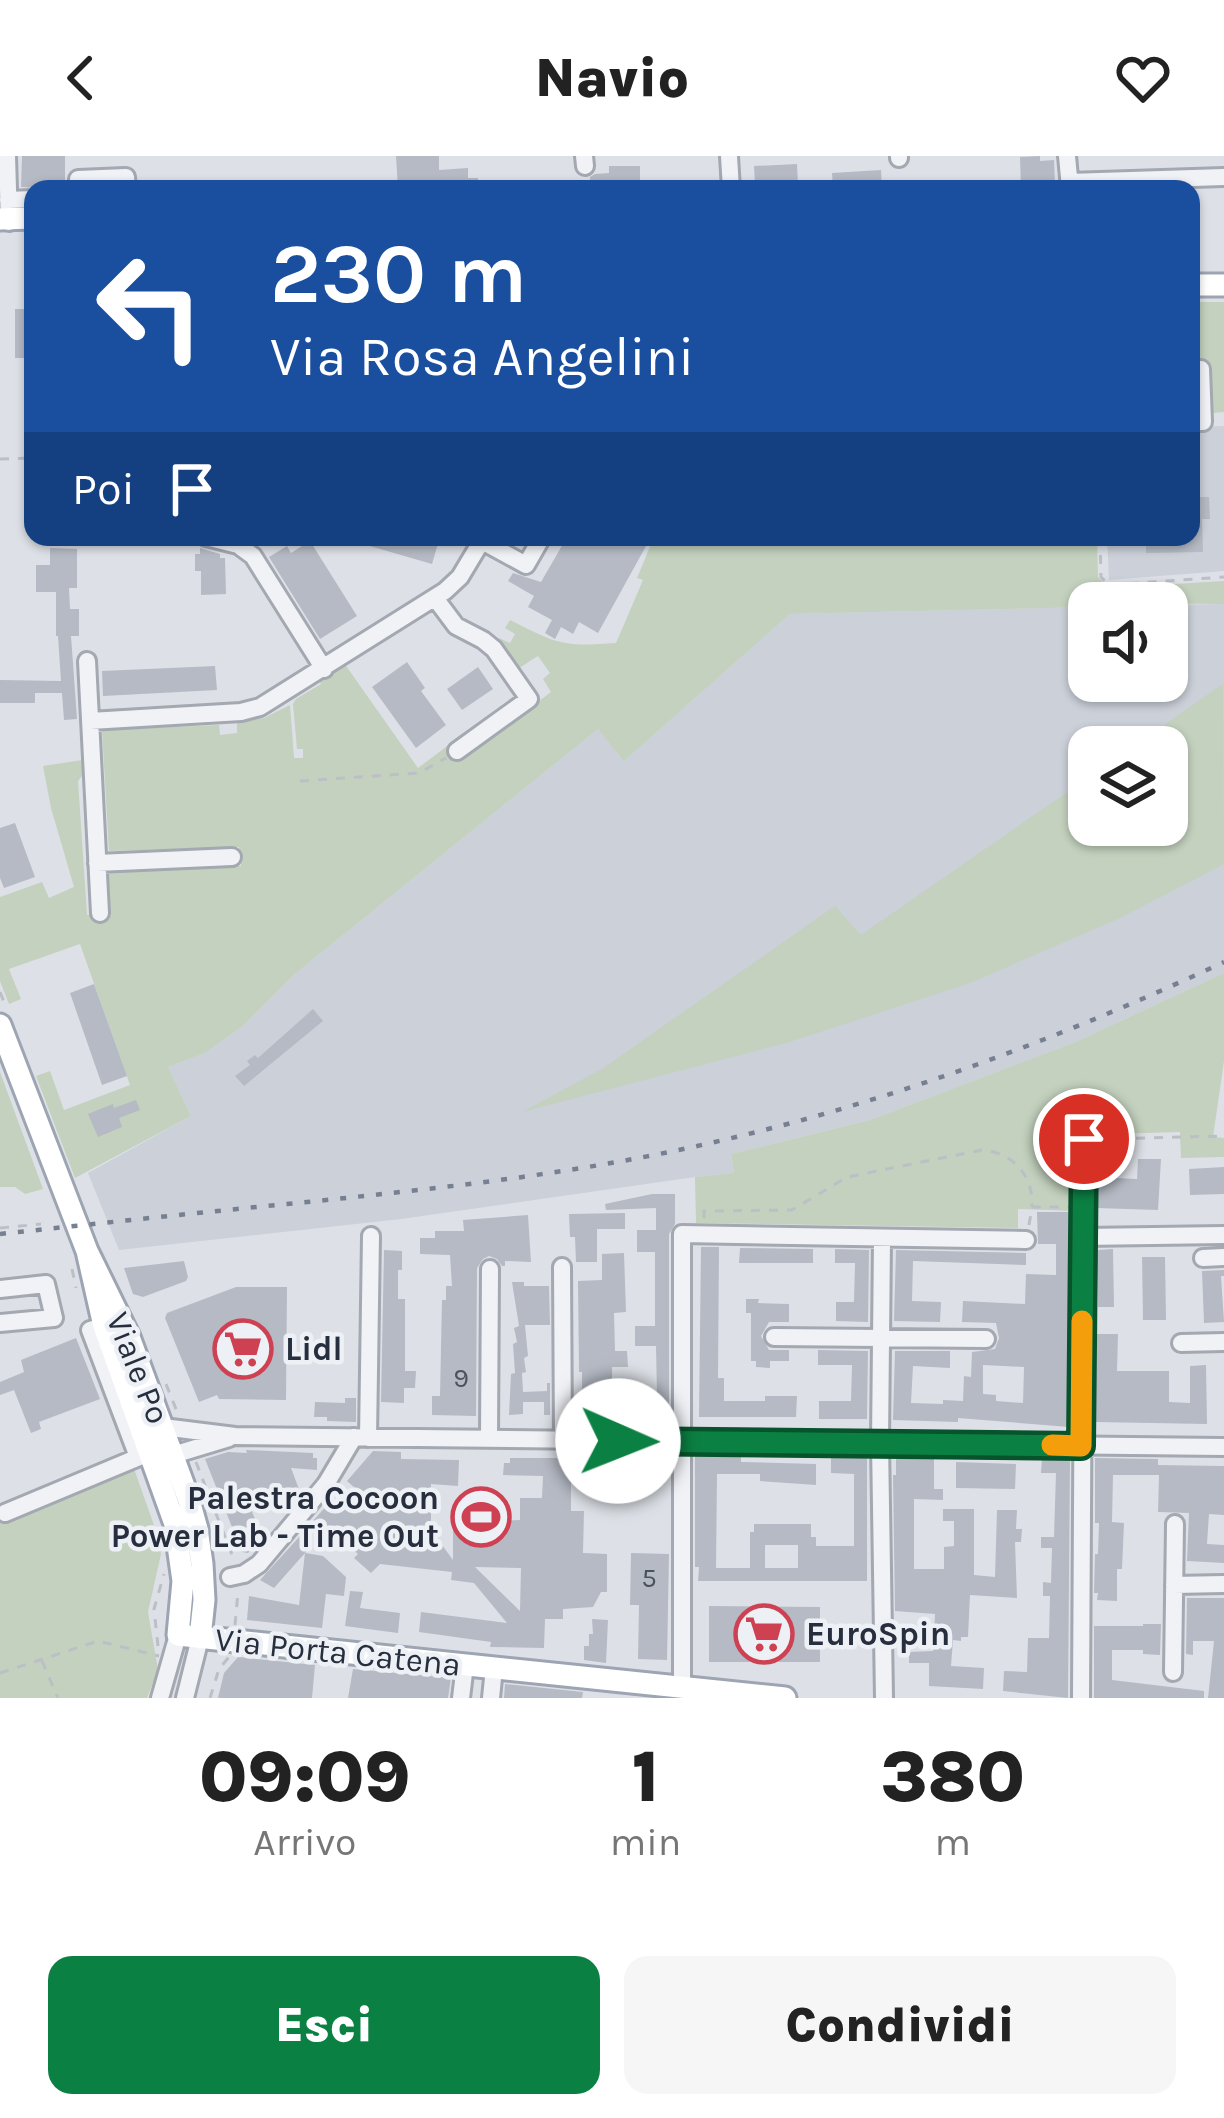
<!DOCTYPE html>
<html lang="it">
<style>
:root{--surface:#fff;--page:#f6f6f6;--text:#222;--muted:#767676;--accent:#0b8043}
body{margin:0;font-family:Karla,sans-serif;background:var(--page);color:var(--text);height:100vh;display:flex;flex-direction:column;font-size:45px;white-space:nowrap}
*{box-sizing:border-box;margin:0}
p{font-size:39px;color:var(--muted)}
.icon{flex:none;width:66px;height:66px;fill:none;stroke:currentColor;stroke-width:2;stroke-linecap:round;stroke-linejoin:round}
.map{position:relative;height:1542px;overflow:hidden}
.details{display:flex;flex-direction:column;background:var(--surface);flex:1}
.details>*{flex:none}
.guide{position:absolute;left:24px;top:24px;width:1176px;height:366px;border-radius:24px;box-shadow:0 3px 9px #0004;background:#1a4fa0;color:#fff;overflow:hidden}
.buttons{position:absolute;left:1068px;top:426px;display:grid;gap:24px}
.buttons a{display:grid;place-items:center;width:120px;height:120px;border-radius:24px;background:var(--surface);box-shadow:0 3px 9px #0004;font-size:60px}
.pin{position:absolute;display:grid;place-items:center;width:102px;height:102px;color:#fff;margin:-51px;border:6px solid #fff;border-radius:50%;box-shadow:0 3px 12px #0007}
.me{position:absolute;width:132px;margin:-66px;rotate:91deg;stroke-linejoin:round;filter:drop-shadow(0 0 9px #0008)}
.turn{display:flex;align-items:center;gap:42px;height:252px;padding:0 48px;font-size:54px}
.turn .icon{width:156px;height:156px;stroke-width:2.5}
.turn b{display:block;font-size:84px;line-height:102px}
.then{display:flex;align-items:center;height:114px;padding:0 48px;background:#0003;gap:24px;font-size:45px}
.eta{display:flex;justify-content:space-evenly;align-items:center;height:204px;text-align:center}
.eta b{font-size:72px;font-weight:800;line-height:84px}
.cta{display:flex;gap:24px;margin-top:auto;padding:24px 48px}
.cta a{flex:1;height:138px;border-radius:24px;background:var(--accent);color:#fff;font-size:48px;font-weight:800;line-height:138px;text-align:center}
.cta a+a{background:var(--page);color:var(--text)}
header{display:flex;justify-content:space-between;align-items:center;height:156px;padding:0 48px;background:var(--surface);font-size:54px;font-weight:800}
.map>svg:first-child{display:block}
.built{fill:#cbd0d9;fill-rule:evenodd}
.green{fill:#c3d1be}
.building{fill:#b5bac4;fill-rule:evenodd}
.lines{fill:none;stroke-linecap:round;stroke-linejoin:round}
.minor-casing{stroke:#a3a8b1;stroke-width:22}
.major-casing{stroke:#9da5b3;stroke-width:27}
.path{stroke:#bcbfc6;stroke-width:3;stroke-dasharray:9 9;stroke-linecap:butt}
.minor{stroke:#f0f2f6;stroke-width:16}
.major{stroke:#fff;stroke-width:21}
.rail{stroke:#778091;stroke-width:4.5;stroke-dasharray:6 12;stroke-linecap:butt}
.route-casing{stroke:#07532c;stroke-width:30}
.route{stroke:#0b8043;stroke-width:21}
.slow{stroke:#f59e0b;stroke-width:21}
.labels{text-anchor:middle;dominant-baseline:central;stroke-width:9;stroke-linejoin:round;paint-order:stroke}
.number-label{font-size:27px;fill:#4a5260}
.poi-label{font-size:33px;font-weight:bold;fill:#272f3e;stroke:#edf0f5;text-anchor:start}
.street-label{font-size:33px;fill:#272f3e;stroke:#edf0f5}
</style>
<header><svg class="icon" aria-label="back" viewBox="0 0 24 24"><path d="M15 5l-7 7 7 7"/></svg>Navio<svg class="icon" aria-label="heart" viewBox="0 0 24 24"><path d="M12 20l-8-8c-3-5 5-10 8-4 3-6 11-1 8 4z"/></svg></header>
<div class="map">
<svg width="1224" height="1542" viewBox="0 0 1224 1542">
<rect width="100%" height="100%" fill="#dde1e7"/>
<path class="built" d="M1224,270V415L1109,424L1107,381H1191V271Z
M1224,448V817L1073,887L870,964L731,998L734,1017L695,1021L401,1063L119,1094L88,1017L191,960L168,911L205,897L243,870L296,817L598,573L625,604L790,458L1089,451V525H1167V449ZM1089,591H1167V669H1089Z"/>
<path class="green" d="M1191,146H1224V256L1212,257L1209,205H1191Z
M654,381H1097L1098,421L1109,432L1224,425V448L1089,447V451L790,458L624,605L598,573L296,817L243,870L205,897L168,911L191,960L75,1022L36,920L50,915L64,954L130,929L80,788L9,813L21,843L9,848L0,825V741L42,726L49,742L74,731L51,652L43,610L83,604L86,615L78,625L87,759L110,758L108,716L241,710L239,691L109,695L102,574L219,569L220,579L237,577V565L264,562L290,549L294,602H303V593H297L293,548L296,543L321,528L318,523L344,507L418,612L458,582L471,597L551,536L543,523L550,517L538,500L516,514L500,492L499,482L510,487L515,478L505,472L510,464C557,488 563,491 616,487L643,424L637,422Z
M1223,528L1224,708L1120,762L970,827L786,887L522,956L602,913L835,750L861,779L1089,621V669H1167V591H1132Z
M1224,817V905L1213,981L1224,982V1001L1181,1002L1180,976L1077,979L1076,1055L1018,1053V1072L696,1067L695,1021L734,1017L731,998L870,964L1073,887Z
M0,916L43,1033L25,1038L15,1031H0Z
M133,1310L155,1372L161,1398L148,1456L158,1514L147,1542H0V1362Z"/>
<path class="building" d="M22,0H65V33L21,31Z
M396,0H439V14L468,12V22H478L479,33H398Z
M1040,0V5L1054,4L1055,29H1041V33H1021L1020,1Z
M797,8L798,29H755L754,10Z
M609,10H640V33H590V21L595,18L609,17Z
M881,14L882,33H833L832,17Z
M15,153H33V202H15Z
M1191,341H1209L1210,363H1202L1203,396L1146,397V381H1191Z
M350,381H429L439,384L432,408L349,384Z
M567,381H651L598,477L579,466L573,478L561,471L555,483L545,477L552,464L528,451L534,440L508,425L513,417L541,426Z
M310,385L357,460L320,483L269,401L287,390L291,397Z
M50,392L77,393V432H69L70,453H79V480H71L77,563L64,564L62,537H35V547H0V524L61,525L58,480H56V436H36V409H50Z
M200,392L220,398V402H225L226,438L201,439V415H195V398H200Z
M407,506L425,532L421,535L446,569L416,592L372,531Z
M215,510L217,534L103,540L102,515Z
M478,511L493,533L462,554L447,533Z
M15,667L35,721L4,732L0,722V672Z
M94,828L127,920L102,929L70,837Z
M313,853L323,865L244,930L235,920L250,909L247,905L255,899L258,902Z
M136,944L140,954L119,962L122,971L98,981L88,958L113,948L114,952Z
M1097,1001H1117V1022L1137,1023L1138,1003H1161L1158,1054L1096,1052Z
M1224,1011V1038L1190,1039L1189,1013Z
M652,1038H675V1068L669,1078V1262H657V1258L621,1259V1255H600V1259H586V1256H579L578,1238H582V1216H579L578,1125L602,1124V1098L624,1097L626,1156L614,1157L615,1195H627L628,1211H612V1240L657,1239L656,1190H635V1170H655V1096H637V1074H656V1052L606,1054L605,1048Z
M1037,1056H1071L1069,1271L958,1262V1266L893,1264L895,1195H950V1212L913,1210L911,1247L943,1248V1244L963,1245L964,1220L971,1221L972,1196L995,1193L999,1182L996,1167L962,1166L963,1145L1025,1148L1026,1118L1056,1119V1088H1038ZM983,1209L1024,1211L1023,1247L996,1245V1239L983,1238Z
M625,1057V1073H597V1106H576L575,1081H570L569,1058Z
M528,1059L531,1106L505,1105V1110H502L497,1103L489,1100L483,1103L477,1112L476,1260L432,1259V1240H440L442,1144H446V1130H452L450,1099L420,1098V1082H435V1075H464L463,1064Z
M701,1091H719L718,1222H724V1245H765V1240H797L796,1261H699Z
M740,1092L813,1093V1107H739Z
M835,1093L869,1094L868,1166L836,1165V1146H854L855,1107H835Z
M1113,1093L1114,1151H1098L1097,1094Z
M384,1094L402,1095V1114H398V1143H405V1215H416L415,1232H404V1247L381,1246Z
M896,1094L1026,1097V1109L913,1105L912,1145L941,1146L940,1166L894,1165Z
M1142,1101H1165L1166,1164H1143Z
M184,1105L188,1121L186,1125L143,1141L133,1138L124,1112Z
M1224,1114V1120H1221L1224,1166L1204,1167L1202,1115Z
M512,1126H524V1130H549L550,1169H525L528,1200L524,1202L526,1216L522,1217L523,1236L547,1235V1227H550V1259H544V1246H523V1258L509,1259L511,1218L515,1217L513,1188L517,1186L514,1172L519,1170Z
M236,1131H287L286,1244L219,1243L217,1239L199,1246L165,1162L167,1157Z
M746,1143H759L758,1147L789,1148V1166H769L761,1180L769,1194H789V1205H770V1212L756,1211V1205H751V1157H746Z
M1097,1178H1118L1117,1215H1169V1246L1190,1247V1210L1206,1209L1207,1268L1095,1266Z
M76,1182L100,1243L39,1266L41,1273L31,1277L14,1234L0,1239V1226L24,1216L21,1204Z
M818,1194L868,1195L867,1263H819V1245H851L852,1209H818Z
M345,1242H356V1266L327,1265V1261H314L315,1246L345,1247Z
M246,1294L313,1297V1302H317V1314L291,1312L299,1333L279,1357L272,1338L249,1348L262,1381L248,1397L242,1396L205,1303L228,1296L247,1297Z
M373,1295L401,1296V1303L459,1304L458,1330L431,1328V1374L453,1404V1359H465L464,1354H495V1365L520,1364V1342H542L543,1320L503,1319L504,1307H510V1302H571V1355H584L583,1397L607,1398V1436H601L593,1451L563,1453V1463H545L544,1492L490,1491L491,1486L419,1476L421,1456L507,1467L474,1427L451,1424L452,1416L380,1408L371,1417L354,1402L358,1398L332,1374L328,1378L313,1365L328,1348L335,1355L355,1332L347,1325ZM475,1411L521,1412L520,1455Z
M695,1298H741V1306L816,1308V1329L760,1325V1318H717L716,1412H750V1376H754V1368H811V1381H816V1390H854V1318L831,1317V1299L867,1300V1425H698L699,1411H695ZM765,1389H798V1412H765Z
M896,1300L934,1301V1333H943V1344L914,1343V1413H944V1391L954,1390V1365H943V1353H974V1419L995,1421L997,1354H1017L1016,1373H1022L1021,1386H1015L1017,1442L970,1439L968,1481H961V1485L953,1484L951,1510L984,1512L983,1533L929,1530V1507H909V1496L933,1495L935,1458L895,1455L893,1319H896Z
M1042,1302H1070L1068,1542L1003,1535L1004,1515L1027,1516L1028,1482H1049L1050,1440H1043V1426L1051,1427L1052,1392H1041V1381H1054L1056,1317H1041Z
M1095,1302L1158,1303V1309L1224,1310V1359L1209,1358L1207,1388L1224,1389V1407L1187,1405L1189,1357L1158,1356L1159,1319H1113L1112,1366L1124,1367L1122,1413H1117V1445L1097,1444L1098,1437H1094L1095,1398H1098L1099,1367H1095Z
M956,1306L1016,1308L1015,1333L956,1332Z
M300,1380L311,1390L305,1397L323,1400L346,1421L344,1440L326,1438L322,1472L247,1464L249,1440L299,1449L305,1397L274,1432L260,1424Z
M631,1397L669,1398L667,1504L638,1503L639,1449H630Z
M350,1435L363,1436L360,1452L400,1457L398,1477L345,1470Z
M1187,1442H1224V1542H1208L1214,1485H1193V1499L1186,1498Z
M709,1450L820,1451V1506H709Z
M592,1463L608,1464L606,1507L584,1504V1490H589V1478H593Z
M1143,1468H1161L1160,1499L1143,1498V1494H1112V1524L1204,1535V1542H1094V1470H1143Z
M238,1501L315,1509L312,1542H218L224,1517Z
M353,1513L451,1522L448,1542H348Z
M505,1528L583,1536L582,1542H504Z"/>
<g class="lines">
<g class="minor-casing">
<path id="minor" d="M7,0L9,66
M584,0L585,10
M729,0L731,33
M899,0V2
M1067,0L1070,32
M1069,26L1224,21
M78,33V23L126,21L127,33
M8,44L33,43
M1191,213H1201L1203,266H1191
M206,381L238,389L253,400L324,513
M482,385L526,409L542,381
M435,442L456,470L483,484L494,493L529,543L457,595
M87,505L100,757
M90,565L241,556L260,551L445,435L460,421L484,381
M97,707L232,701
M1083,1081L1224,1079
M882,1083L880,1287L884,1542
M1203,1102L1224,1101
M562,1111L563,1284
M0,1133L46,1128L54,1162L0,1167
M104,1170L90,1174L138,1301
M774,1181L986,1183
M1181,1187L1224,1186
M163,1271L235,1280L1224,1291
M368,1282L371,1080
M489,1283L490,1113
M173,1299L229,1282
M5,1357L151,1296
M230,1421L244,1418L259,1408L326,1328L354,1281
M1174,1429L1224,1428
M1173,1516L1175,1368
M682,1532V1078L1026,1084
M160,1542L178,1479
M185,1542L200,1482
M461,1542L465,1509
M491,1542L494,1512
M1081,1542L1084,984"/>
</g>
<g class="major-casing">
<path id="major" d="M0,63L33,62
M1191,129H1224
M0,869L87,1095L129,1181L189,1344L197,1373L202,1408L204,1444L200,1482
M87,1095L104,1170L175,1368L183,1425L178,1479L785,1542"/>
</g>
<path class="path" d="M0,303L33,302
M1100,381L1101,421L1109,429L1224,421
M300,625L419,617L446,602
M0,836L6,851
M1100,983L1224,980
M704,1062V1055L792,1054L847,1021L982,994C1012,996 1034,1019 1032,1051
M1029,1069L1032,1051H1070
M0,1072L41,1068
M72,1113L76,1132
M166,1228L178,1258
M196,1306L234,1404
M235,1469L238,1436
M158,1490L154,1453L164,1418
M42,1505L58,1542
M0,1517L98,1485L159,1500
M210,1542L219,1513L229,1501"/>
<use href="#minor" class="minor"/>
<use href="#major" class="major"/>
<path class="rail" d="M0,1078C102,1067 205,1056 307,1046C422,1034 536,1022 649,1000C849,961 1040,892 1224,806"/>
</g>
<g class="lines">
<g class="route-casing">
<path id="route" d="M618,1285L1081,1290L1084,983"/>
</g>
<use href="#route" class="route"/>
<path class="slow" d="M1052,1289L1081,1290L1082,1165"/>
</g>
<defs>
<g id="supermarket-ring" transform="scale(3)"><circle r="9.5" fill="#edf0f5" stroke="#cd4153" stroke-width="1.5"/><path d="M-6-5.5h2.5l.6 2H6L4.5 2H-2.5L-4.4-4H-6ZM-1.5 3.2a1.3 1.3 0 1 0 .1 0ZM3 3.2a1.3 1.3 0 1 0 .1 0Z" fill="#cd4153"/></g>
<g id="stadium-ring" transform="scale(3)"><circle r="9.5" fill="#edf0f5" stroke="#cd4153" stroke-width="1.5"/><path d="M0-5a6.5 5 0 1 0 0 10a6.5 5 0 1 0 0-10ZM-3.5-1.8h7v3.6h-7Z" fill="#cd4153"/></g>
</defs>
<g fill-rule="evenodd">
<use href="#supermarket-ring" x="243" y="1193"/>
<use href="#stadium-ring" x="481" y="1361"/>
<use href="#supermarket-ring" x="764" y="1478"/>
</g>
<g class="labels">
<g class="number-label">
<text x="461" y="1222">9</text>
<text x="649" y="1422">5</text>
</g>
<g class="poi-label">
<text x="285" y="1193">Lidl</text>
<text x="439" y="1342" text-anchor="end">Palestra Cocoon<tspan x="439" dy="38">Power Lab - Time Out</tspan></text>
<text x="806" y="1478">EuroSpin</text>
</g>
<g class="street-label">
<text transform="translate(138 1212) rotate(68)">Viale Po</text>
<text transform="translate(338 1496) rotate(6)">Via Porta Catena</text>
</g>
</g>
</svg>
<div class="buttons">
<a><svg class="icon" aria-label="sound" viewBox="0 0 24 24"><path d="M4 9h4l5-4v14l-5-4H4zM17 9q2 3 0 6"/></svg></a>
<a><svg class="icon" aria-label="layers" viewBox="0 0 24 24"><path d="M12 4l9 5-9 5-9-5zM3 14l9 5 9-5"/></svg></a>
</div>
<div class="pin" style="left:1084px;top:983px;background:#d93025"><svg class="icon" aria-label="arrive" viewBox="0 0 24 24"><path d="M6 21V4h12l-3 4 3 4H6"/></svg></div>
<svg class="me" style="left:618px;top:1285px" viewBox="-20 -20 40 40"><circle r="19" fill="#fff"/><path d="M0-13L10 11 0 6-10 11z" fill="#0b8043"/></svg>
<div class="guide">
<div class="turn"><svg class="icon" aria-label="left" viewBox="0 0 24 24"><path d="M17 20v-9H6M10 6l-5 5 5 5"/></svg><div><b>230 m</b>Via Rosa Angelini</div></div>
<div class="then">Poi<svg class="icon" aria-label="arrive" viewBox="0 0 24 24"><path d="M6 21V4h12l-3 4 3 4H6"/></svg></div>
</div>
</div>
<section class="details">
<div class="eta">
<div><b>09:09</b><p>Arrivo</p></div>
<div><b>1</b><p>min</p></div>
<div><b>380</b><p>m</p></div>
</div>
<div class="cta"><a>Esci</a><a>Condividi</a></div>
</section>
